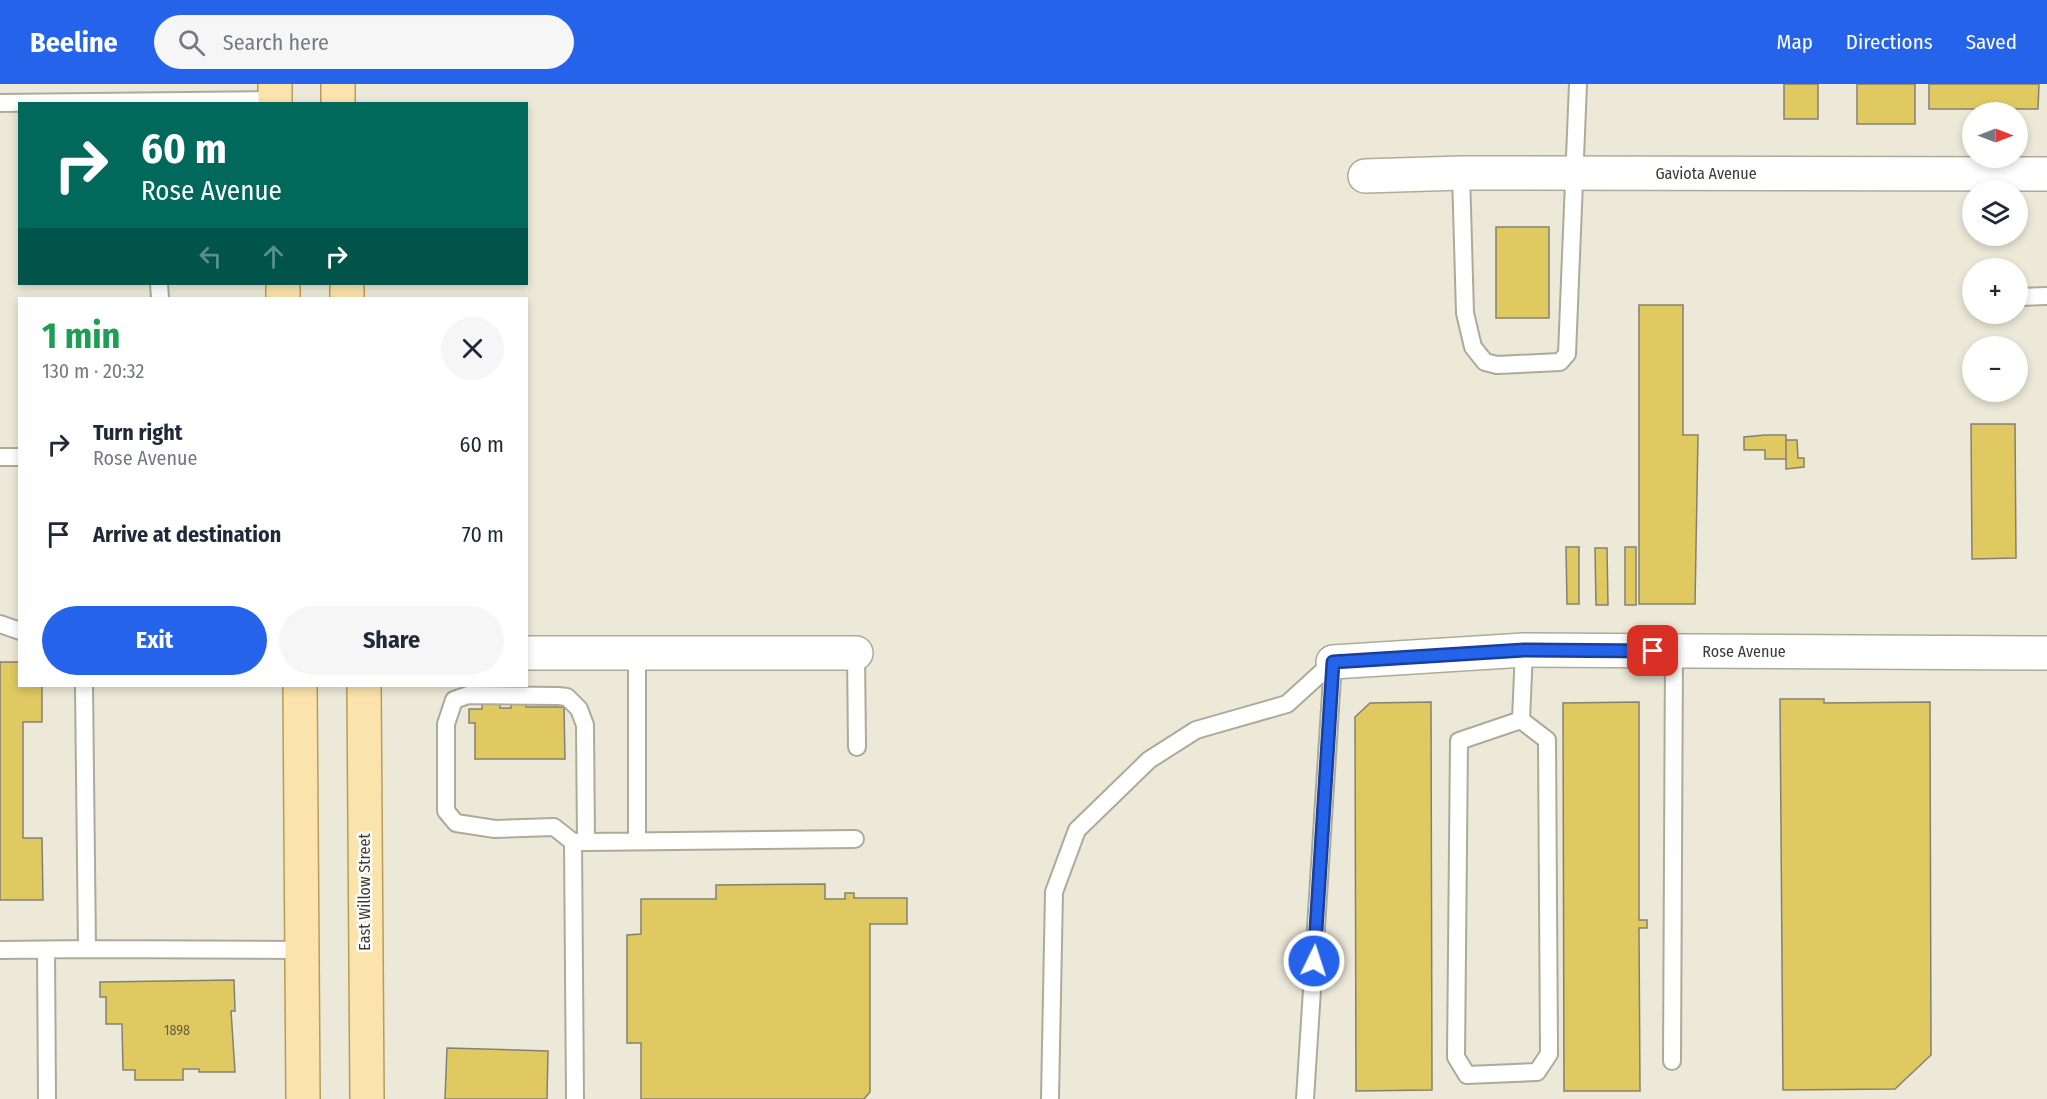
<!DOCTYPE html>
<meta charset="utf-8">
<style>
:root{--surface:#fff;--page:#f6f6f7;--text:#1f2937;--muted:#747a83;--accent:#2563eb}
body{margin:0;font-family:"Fira Sans Condensed",sans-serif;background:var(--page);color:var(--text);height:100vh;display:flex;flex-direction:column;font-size:22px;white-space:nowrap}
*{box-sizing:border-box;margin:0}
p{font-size:20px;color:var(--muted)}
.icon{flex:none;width:33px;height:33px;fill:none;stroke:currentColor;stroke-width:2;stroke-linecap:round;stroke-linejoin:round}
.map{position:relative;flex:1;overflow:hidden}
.drawer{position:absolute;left:18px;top:213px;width:510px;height:390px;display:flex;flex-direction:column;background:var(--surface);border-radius:0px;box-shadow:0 3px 9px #0003}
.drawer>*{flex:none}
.guide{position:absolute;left:18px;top:18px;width:510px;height:183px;border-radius:0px;box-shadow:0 3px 9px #0003;background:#00695c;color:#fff;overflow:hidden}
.needle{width:39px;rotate:90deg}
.tools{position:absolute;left:1962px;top:18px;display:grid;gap:12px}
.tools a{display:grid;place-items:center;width:66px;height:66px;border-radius:50%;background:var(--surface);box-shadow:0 3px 9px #0003;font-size:30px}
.pin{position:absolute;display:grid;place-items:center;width:51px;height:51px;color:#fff;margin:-26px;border-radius:12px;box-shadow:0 3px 9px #0006}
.me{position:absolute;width:66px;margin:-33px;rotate:4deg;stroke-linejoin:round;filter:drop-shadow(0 0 4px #0008)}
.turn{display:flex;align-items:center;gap:21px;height:126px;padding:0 24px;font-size:27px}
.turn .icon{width:78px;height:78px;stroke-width:2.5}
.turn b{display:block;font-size:42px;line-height:51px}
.lanes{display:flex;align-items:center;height:57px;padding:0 24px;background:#0003;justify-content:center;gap:30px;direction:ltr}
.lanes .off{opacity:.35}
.round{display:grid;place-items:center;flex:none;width:63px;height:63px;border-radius:32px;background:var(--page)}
.head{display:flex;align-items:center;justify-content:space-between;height:102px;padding:0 24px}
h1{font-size:36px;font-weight:700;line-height:45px;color:#1e9e55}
.button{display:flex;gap:12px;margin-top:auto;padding:12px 24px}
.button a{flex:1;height:69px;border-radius:36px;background:var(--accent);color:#fff;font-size:24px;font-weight:700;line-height:69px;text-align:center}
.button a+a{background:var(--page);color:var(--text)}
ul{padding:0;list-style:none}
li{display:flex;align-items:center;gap:18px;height:90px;padding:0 24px}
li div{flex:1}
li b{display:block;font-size:22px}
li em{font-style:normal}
header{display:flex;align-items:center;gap:36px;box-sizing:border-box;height:84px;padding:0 30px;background:var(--accent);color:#fff}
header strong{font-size:28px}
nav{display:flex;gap:33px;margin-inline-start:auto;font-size:21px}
.search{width:420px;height:54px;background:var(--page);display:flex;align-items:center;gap:15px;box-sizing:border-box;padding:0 21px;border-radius:33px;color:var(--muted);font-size:22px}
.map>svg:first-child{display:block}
.building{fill:#e0c961;stroke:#848171;stroke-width:1.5}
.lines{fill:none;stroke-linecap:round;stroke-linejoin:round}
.lane-casing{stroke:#aeaa9a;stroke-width:20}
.street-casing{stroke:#aeaa9a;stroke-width:36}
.primary-casing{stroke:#b69c5e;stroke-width:36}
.lane{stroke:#fff;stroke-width:16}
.street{stroke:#fff;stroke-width:33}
.primary{stroke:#fbe3ac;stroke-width:33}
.route-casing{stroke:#184099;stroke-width:15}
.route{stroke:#2563eb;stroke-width:10}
.labels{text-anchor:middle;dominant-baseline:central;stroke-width:5;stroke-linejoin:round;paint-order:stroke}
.number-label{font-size:14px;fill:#645e3e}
.street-label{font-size:16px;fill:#3b3a33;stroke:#fff}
</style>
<header>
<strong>Beeline</strong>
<div class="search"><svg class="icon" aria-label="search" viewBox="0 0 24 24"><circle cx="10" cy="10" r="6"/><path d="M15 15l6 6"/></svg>Search here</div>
<nav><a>Map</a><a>Directions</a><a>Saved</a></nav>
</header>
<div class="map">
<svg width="2047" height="1015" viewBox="0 0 2047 1015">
<rect width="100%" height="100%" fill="#ece9d8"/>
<path class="building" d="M1784,0H1818V35H1784Z
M1857,0H1915V40H1857Z
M1929,0H2039L2038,25H1929Z
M1496,143H1549V234H1496Z
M1639,221H1683V351H1698L1695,520H1639Z
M1971,340H2015L2016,474L1972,475Z
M1765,351H1786V375H1765V366H1744V353Z
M1786,356H1797L1798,374H1804V383L1786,385Z
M1566,463H1579V520H1567Z
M1625,463H1636V521H1625Z
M1595,464H1607L1608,521H1596Z
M0,578H20V602H42V638H23V754H42L43,816H0Z
M511,613H526V623H564L565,675H475V639H469V625H482V619H500V624H511Z
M1780,615H1824V619L1930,618L1931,971L1895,1005L1783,1006Z
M1431,618L1432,1006L1356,1007L1355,633L1370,619Z
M1639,618V836H1647V844H1639L1640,1007H1564L1563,619Z
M825,800V815H845V809H854V814H907V840H870V1008L864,1015H641V959H627V851L641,850V815H716V801Z
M234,896L235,927H231L235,988H199V985H183V996H135V986H123L122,940H106V913H100V898Z
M447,964L548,967L547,1015H445Z"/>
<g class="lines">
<g class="lane-casing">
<path id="lane" d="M0,19L275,16
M1461,89L1465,229L1473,263L1485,278L1497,281L1560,278L1567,270L1578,0
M159,200L160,214
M2018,213L2047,212
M0,373H20
M0,540L20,547
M856,569L857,663
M637,570V757
M84,602L87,865L301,866
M1521,636L1547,656L1549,970L1537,988L1467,991L1456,973L1459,657L1521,636L1524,566
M573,758L575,1015
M586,758L585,641L579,625L567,613L558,612L468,611L454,616L446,640V727L456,739L495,745L554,743L573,758H586L855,755
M0,866L87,865
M46,866L47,1015
M1672,977L1674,567
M1050,1014L1054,808L1077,746L1149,676L1196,646L1287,620L1333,578
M1305,1015L1333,578"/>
</g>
<g class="street-casing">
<path id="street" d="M1365,92L1461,89L2047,90
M526,569H856
M1333,578L1524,566L2047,569"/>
</g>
<g class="primary-casing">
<path id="primary" d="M275,0V20
M338,0V20
M283,200V214
M347,200V214
M300,602L303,1015
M364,602L367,1015"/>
</g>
<use href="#lane" class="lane"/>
<use href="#street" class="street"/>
<use href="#primary" class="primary"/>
</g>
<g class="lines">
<g class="route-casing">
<path id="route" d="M1314,877L1333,578L1524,566L1653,567"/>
</g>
<use href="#route" class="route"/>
</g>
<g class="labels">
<g class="number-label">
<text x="177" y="946">1898</text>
</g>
<g class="street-label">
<text x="1706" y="89">Gaviota Avenue</text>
<text x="1744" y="567">Rose Avenue</text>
<text transform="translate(364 808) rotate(-90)">East Willow Street</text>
</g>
</g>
</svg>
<div class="tools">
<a><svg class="needle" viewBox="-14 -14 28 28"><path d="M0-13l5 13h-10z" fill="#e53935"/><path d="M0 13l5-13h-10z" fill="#747a83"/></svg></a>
<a><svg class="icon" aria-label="layers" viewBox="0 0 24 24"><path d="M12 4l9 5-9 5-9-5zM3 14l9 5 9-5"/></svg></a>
<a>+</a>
<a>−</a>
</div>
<div class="pin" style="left:1653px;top:567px;background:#d93025"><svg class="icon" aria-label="arrive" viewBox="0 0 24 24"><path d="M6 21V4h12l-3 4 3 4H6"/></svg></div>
<svg class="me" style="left:1314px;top:877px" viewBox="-20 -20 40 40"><circle r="17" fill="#2563eb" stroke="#fff" stroke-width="3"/><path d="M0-11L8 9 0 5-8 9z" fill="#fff"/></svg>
<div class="guide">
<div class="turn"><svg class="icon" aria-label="right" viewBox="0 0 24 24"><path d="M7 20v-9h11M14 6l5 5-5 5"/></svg><div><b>60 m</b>Rose Avenue</div></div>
<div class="lanes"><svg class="icon off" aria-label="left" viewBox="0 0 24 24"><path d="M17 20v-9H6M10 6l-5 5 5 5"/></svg><svg class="icon off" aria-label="ahead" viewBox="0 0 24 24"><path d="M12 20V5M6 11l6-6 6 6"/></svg><svg class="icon" aria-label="right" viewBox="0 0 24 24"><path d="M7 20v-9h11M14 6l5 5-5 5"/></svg></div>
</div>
<section class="drawer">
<div class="head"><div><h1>1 min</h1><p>130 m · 20:32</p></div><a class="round"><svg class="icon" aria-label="close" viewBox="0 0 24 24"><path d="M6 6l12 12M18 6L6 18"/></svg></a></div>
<ul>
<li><svg class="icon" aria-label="right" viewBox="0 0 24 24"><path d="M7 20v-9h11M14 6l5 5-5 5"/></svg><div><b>Turn right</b><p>Rose Avenue</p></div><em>60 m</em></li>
<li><svg class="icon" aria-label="arrive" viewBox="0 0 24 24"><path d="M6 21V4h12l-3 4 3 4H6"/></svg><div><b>Arrive at destination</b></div><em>70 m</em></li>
</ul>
<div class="button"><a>Exit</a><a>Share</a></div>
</section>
</div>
